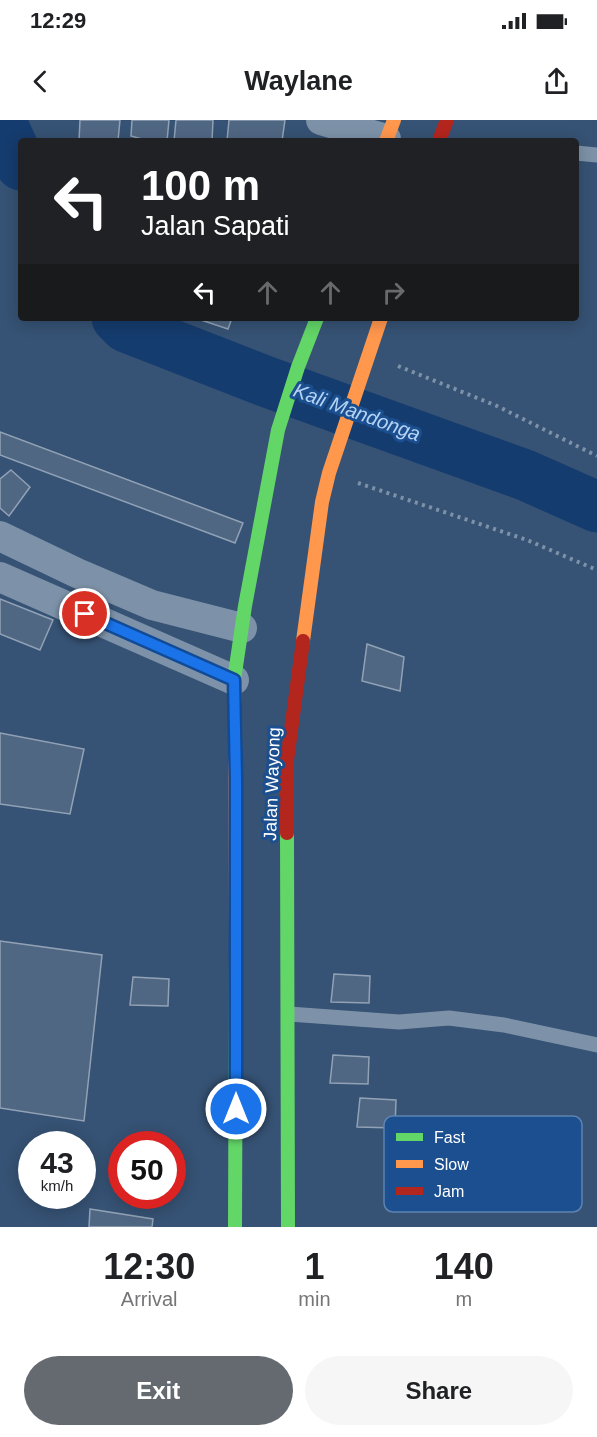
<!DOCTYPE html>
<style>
:root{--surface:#fff;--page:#f6f6f6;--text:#202124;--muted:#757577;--accent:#656970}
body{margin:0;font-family:Helvetica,sans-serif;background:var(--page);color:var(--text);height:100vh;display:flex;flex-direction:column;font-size:22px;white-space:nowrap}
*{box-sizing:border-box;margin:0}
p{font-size:20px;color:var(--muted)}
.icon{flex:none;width:33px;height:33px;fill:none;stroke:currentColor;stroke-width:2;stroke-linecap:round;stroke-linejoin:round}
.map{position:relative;height:1107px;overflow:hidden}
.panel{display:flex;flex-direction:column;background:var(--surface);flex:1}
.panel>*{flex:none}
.top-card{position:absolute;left:18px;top:18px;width:561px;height:183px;border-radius:6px;box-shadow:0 3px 15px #0003;background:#202124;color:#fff;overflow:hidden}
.speed{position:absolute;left:18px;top:1011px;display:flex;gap:12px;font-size:30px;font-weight:700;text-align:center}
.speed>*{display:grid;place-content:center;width:78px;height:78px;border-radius:50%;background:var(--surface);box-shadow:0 3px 15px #0003;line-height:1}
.speed small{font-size:15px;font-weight:400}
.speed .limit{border:9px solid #d22;background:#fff;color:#111}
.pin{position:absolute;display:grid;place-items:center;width:51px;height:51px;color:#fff;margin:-26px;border:3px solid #fff;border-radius:50%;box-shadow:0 2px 6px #0007}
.me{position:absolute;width:66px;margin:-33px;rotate:0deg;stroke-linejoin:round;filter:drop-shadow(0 0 4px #0008)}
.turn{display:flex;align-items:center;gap:21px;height:126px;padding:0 24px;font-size:27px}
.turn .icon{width:78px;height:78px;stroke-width:2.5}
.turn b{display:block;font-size:42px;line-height:51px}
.lanes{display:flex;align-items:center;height:57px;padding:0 24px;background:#0003;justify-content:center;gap:30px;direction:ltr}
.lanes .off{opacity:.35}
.eta{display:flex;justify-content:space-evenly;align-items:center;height:102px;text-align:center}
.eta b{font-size:36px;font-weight:700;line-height:42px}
.primary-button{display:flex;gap:12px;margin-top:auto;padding:12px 24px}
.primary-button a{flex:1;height:69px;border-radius:36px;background:var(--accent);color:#fff;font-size:24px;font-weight:700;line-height:69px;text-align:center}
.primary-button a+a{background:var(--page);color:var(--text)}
.status{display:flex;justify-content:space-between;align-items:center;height:42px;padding:0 30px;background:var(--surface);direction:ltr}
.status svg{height:16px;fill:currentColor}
header{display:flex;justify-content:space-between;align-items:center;height:78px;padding:0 24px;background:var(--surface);font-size:27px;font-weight:700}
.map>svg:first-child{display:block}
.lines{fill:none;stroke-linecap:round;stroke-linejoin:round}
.river{stroke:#153c6e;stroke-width:51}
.building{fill:#506783;stroke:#92a2b6;stroke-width:1.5}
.path{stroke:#7d92a8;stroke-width:4;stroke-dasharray:3 4.5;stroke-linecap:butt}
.lane{stroke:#7d92a8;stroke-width:15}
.street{stroke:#7d92a8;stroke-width:30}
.fast{stroke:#63d668;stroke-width:14}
.slow{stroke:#ff974d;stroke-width:14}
.jam{stroke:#b3261e;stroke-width:14}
.route-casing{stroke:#114b97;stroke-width:15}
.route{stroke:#1a73e8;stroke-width:10}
.labels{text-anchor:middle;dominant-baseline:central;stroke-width:6;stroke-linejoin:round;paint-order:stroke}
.street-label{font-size:18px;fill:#fff;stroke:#1b4f8f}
.water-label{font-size:20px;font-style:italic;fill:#b5d3f5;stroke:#1b4f8f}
.key{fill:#1b4f8f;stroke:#5f84b1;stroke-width:1.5}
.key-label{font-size:16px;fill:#fff}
</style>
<div class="status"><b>12:29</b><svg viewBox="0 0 49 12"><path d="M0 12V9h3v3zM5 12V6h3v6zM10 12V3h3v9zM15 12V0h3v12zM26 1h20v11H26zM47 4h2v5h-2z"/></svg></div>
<header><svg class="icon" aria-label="back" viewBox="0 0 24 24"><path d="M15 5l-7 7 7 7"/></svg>Waylane<svg class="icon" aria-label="share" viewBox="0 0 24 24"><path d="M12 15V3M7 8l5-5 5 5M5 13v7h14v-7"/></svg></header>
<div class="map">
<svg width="597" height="1107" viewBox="0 0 597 1107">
<rect width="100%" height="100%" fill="#365274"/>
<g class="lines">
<path class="river" d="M0,0L21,45
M117,198L126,207L270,263L525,355L597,387"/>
</g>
<path class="building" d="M80,0H120L118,21H79Z
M132,0H169L167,21H149L131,16Z
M176,0H213L212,21H174Z
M229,0H285L282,21H227Z
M195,198H232L228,209Z
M0,312L243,403L235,423L0,335Z
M11,350L30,367L9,396L0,388V359Z
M0,479L53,500L40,530L0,514Z
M367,524L404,537L400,571L362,561Z
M0,613L84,629L70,694L0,684Z
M0,821L102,835L84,1001L0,988Z
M334,854L370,856L369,883L331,882Z
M133,857L169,859L168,886L130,885Z
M333,935L369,937L368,964L330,963Z
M360,978L396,980L395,1008L357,1007Z
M90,1089L153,1099L152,1107H89Z"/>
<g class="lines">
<path class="path" d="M398,246L497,286L597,336
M358,363L527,420L597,450"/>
<path class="lane" d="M576,33L597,35
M289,894L399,902L449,898L504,905L597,925"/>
<path class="street" d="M321,0L386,19
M0,416L77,453L152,485L242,508
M0,457L234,560"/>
<path class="fast" d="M235,588L234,560L245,486L278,310L298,247L317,198
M287,713L288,1107
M235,1107L236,824"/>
<path class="slow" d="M386,21L394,0
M303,521L322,382L329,353L381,198
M235,588L236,824"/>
<path class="jam" d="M439,21L447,0
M287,713V640L303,521"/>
</g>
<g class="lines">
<g class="route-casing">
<path id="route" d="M85,494L234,560L236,659V989"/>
</g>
<use href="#route" class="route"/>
</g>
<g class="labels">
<g class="street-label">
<text transform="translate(272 664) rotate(-88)">Jalan Wayong</text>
</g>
<g class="water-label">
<text transform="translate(357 292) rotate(20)">Kali Mandonga</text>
</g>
</g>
<rect x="384" y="996" width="198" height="96" rx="9" class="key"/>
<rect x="396" y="1013" width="27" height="8" fill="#63d668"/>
<rect x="396" y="1040" width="27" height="8" fill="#ff974d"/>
<rect x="396" y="1067" width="27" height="8" fill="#b3261e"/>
<g class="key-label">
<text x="434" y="1023">Fast</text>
<text x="434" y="1050">Slow</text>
<text x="434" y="1077">Jam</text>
</g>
</svg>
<div class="speed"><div>43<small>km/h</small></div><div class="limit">50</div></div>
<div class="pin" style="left:85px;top:494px;background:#d93025"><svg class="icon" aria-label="arrive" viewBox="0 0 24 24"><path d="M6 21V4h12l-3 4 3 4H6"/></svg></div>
<svg class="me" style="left:236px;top:989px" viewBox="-20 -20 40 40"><circle r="17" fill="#1a73e8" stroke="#fff" stroke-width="3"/><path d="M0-11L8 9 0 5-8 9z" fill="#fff"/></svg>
<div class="top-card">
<div class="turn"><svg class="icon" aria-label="left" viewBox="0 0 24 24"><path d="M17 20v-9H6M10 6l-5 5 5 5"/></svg><div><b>100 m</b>Jalan Sapati</div></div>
<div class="lanes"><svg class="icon" aria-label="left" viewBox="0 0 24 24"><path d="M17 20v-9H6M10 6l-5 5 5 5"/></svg><svg class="icon off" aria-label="ahead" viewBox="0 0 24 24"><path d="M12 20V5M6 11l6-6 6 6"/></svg><svg class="icon off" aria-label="ahead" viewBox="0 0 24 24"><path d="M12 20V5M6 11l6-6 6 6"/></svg><svg class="icon off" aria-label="right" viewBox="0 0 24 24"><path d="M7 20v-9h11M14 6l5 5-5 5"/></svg></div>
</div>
</div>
<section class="panel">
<div class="eta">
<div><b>12:30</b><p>Arrival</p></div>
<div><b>1</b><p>min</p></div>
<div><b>140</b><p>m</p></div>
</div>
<div class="primary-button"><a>Exit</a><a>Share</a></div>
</section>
